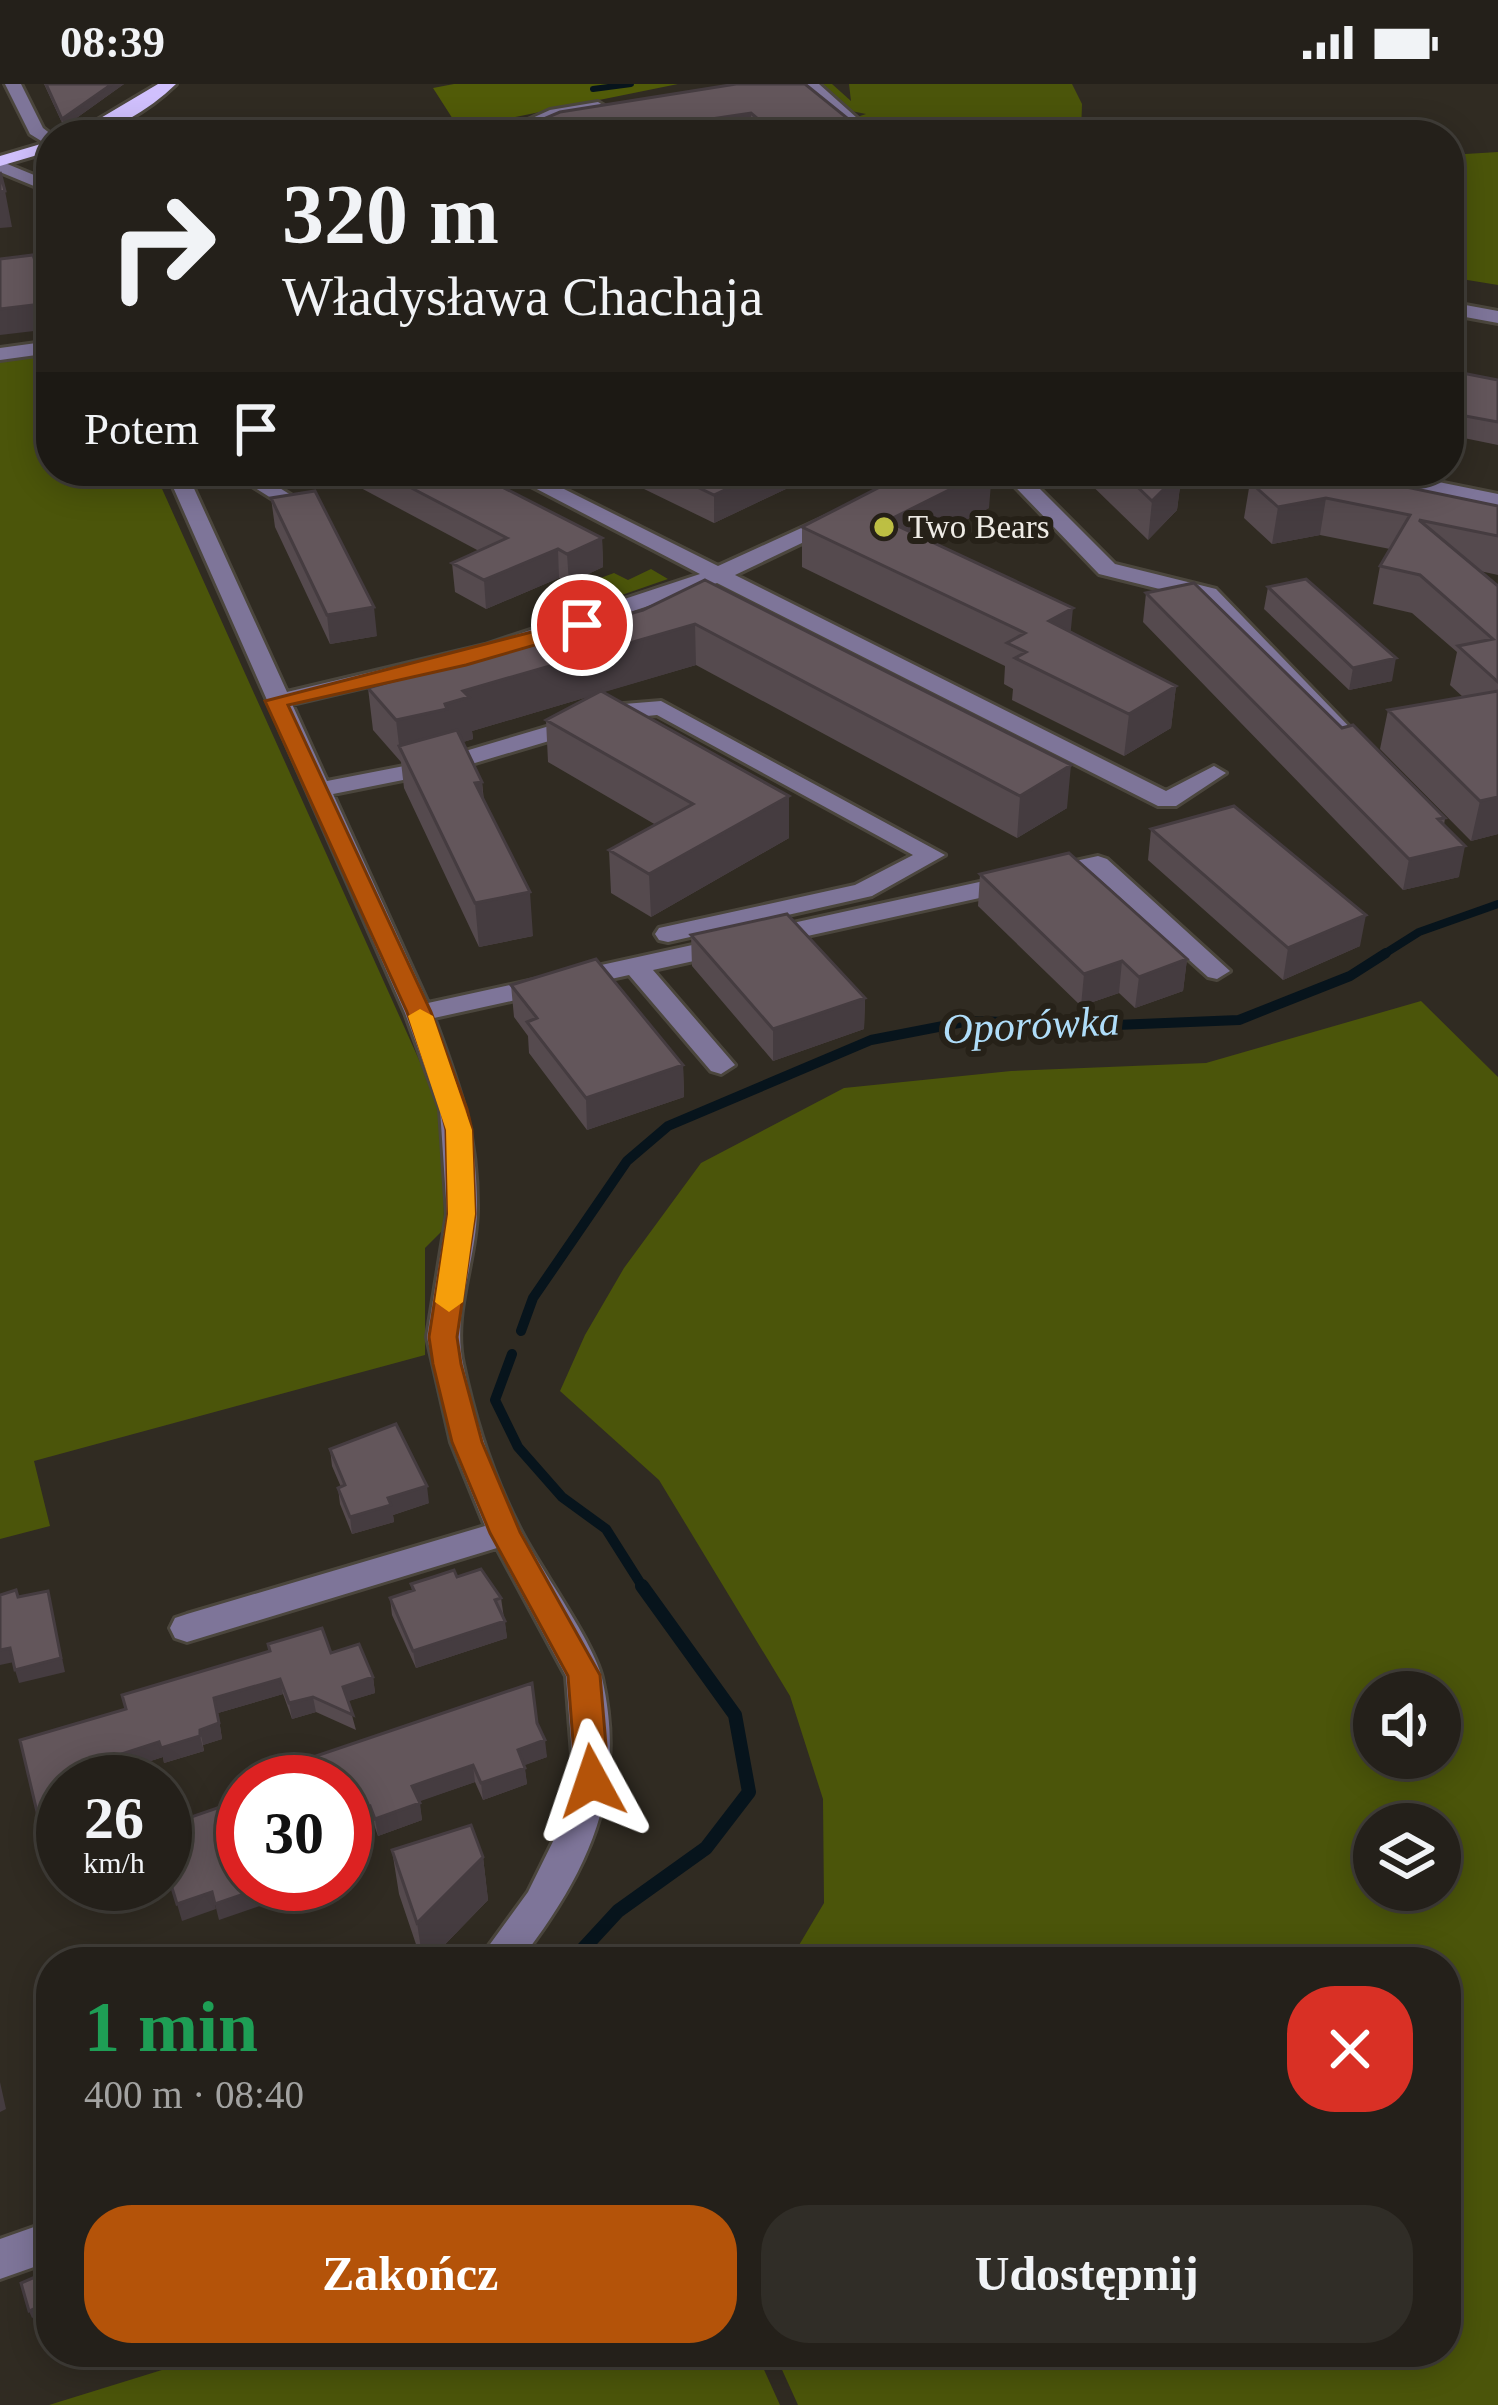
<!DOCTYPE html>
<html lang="pl">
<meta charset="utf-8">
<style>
:root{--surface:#24201a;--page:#302d27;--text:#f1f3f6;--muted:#a3a3a2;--line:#413e39;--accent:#b45309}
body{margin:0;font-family:"Times New Roman",serif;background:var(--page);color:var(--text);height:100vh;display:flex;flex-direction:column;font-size:45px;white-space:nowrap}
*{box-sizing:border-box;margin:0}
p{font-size:39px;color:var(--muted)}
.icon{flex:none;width:66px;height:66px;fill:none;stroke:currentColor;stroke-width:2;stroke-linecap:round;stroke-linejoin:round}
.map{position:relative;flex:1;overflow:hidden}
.panel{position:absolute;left:36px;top:1863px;width:1425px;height:420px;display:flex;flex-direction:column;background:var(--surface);border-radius:48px;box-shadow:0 6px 30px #0003,0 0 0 3px var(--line)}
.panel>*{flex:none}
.guide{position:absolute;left:36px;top:36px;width:1428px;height:366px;border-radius:48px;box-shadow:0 6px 30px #0003,0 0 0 3px var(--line);background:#24201a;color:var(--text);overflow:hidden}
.tools{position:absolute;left:1353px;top:1587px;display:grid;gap:24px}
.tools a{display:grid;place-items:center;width:108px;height:108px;border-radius:50%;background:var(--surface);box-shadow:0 6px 30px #0003,0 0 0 3px var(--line);font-size:60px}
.speed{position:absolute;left:36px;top:1671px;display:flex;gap:24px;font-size:60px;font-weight:700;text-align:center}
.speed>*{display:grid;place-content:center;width:156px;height:156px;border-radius:50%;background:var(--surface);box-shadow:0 6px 30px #0003,0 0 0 3px var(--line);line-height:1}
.speed small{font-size:30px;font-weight:400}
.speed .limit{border:18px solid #d22;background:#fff;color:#111}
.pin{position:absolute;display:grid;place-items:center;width:102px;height:102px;color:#fff;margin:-51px;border:6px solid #fff;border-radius:50%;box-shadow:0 3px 12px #0007}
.me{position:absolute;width:132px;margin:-66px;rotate:355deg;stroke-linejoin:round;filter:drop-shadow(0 0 9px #0008)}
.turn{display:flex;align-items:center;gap:42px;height:252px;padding:0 48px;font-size:54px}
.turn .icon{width:156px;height:156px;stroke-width:2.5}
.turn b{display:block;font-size:84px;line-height:102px}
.then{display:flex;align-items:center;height:114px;padding:0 48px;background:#0003;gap:24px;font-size:45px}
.round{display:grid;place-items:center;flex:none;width:126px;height:126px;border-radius:48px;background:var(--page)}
.summary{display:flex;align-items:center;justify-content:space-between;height:204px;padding:0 48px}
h1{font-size:72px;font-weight:700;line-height:90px;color:#1e9e55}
.cta{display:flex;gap:24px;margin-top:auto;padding:24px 48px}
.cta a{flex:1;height:138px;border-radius:48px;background:var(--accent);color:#fff;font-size:48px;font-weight:700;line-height:138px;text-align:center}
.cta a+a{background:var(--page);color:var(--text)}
.status{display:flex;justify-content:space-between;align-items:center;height:84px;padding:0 60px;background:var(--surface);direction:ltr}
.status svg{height:33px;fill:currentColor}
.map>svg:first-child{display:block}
.green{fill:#4b550a;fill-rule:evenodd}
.forest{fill:#515b08}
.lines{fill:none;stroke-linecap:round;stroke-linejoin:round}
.stream-far3{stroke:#07141c;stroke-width:6}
.stream-far2{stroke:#07141c;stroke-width:8}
.stream-far1{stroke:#07141c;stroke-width:10}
.stream{stroke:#07141c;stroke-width:14}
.minor-casing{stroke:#4b463d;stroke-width:6}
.major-casing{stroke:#4b463d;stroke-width:6}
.minor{fill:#7e7599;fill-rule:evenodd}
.major{fill:#d0c0fd;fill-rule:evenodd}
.wall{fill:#554a4e}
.shaded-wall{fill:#453c40}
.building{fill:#63565b;stroke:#453c40;stroke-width:3}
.route{fill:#b45309;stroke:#753606;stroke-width:3}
.slow{fill:#f59e0b}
.poi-dot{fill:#bdbf43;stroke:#262118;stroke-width:4.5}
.labels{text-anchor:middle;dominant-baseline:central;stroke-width:12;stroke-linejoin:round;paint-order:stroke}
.far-poi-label{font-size:33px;fill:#efece6;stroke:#262118;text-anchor:start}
.water-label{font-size:42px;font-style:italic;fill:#afddf9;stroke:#262118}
</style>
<div class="status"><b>08:39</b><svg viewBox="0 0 49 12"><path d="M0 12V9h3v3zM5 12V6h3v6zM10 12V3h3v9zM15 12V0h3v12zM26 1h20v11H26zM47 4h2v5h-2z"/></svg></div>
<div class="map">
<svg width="1498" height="2321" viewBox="0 0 1498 2321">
<rect width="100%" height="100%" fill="#302b22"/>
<path class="green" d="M819,0H832L851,17L849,0H1072L1082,20L1081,51H876L857,33L866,30L851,27Z
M1498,68V201L1449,193V71Z
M51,271V387H154L429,998L443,1038L444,1145L425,1164V1271L34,1377L50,1442L0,1455V277Z
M651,485L668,495L587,523L560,509L614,489L628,496Z
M1421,917L1498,993V2321H798L774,2268H1446V1878H789L824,1819L823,1715L790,1612L659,1396L560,1307L585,1251L624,1184L701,1079L844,1004L1011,987L1206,979ZM1374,1608H1440V1674H1374ZM1374,1740H1440V1806H1374Z
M220,2268H756L780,2321H49Z"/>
<path class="forest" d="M454,0H678L505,35L516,51H356L458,43L433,4Z"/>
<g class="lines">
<path class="stream-far3" d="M593,5L631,0"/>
<path class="stream-far2" d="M1381,872L1419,848L1498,820"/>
<path class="stream-far1" d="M521,1247L533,1214L627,1077L668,1042L871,956L969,937L1116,941L1239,936L1350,892L1386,869
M512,1270L495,1316L518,1363L562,1413L606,1445L644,1505"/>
<path class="stream" d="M571,1878L618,1827L706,1764L749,1708L735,1631L642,1502"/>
<g class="minor-casing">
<path id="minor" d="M5,0H21L43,44L52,51L51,63L30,50Z
M801,0H819L876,51H858Z
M598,18L606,23L604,26L535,43L540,51H524L517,41L550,26Z
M0,77L51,98V109L0,88Z
M1449,218L1498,227V239L1449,230Z
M51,257V269L0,276V264Z
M166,387H186L287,608L485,561L700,490L502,387H528L718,482L832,430H846V438L735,491L1166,707L1214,682L1226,689L1176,722H1158L717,499L501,571L292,620L327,697L435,676L624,620L661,617L945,771L872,812L668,858L659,856L655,850L659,844L855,801L913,771L657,631L626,634L448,687L333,710L428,919L1098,772L1107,775L1230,887L1217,895L1208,893L1093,789L653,886L735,981L721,990L711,987L629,891L434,934C460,1004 478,1051 477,1127C476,1178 452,1229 463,1280C475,1338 495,1398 523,1451C542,1487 594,1559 602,1594C628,1707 587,1790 519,1878H477L528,1808L569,1725L574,1697L566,1592L497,1464L187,1558L175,1554L170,1544L175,1534L187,1530L485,1442L451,1358L427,1253L447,1130L440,1025L405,929Z
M228,387H253L313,425L295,429Z
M1000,387H1022L1115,480L1216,505L1364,658V668H1348L1200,515L1099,490Z
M1343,387H1384L1498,410V422L1353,393Z
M51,2137V2177L0,2195V2155Z"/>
</g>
<g class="major-casing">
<path id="major" d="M158,0H176C149,26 110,51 72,51Z
M51,57V67L0,82V72Z"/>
</g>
<use href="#minor" class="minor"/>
<use href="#major" class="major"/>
</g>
<path class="wall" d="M44,0H124L64,43Z
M736,0L862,51H766L751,38L663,51H547L542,45L541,36Z
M1498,296V361L1449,351V302Z
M329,387H471L602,454L603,483L569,499L559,494L486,525L455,508L452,479L479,467Z
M607,387H824L714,439Z
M1077,387H1182L1177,426L1148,456Z
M1250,398L1498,422V491L1480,487L1498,502V750L1471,757L1380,665L1388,626L1463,613L1450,601L1457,568L1412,529L1373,520L1380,482L1390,465L1320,451L1272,460L1244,434Z
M271,414L377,552L330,560L275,443Z
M989,424L927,456L1070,548L1176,602L1171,644L1124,672L1012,616L1013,605L1004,600L1005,582L802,483V443Z
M705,496L1067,724L1017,754L696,581L603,608L789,754L651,833L611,809L609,766L656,741L548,678L546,636L594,611L472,647L473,655L463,658L482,698L484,717L533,852L479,863L404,704L401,678L373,646L368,604L643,526Z
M1268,503L1392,597L1349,606L1264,525Z
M1146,509L1342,644L1445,734L1444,741L1459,793L1403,806L1143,538Z
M1151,745L1360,862L1283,896L1148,776Z
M980,790L1187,875L1183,907L1135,924L1119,909L1081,922L978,822Z
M691,851L865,914L864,945L773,977L692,882Z
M511,901L683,981L684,1013L587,1046L529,969L528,952L514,933Z
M330,1365L429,1419L393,1431L394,1438L352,1450L340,1420L338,1404L341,1403L332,1382Z
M457,1493L501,1514L507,1554L416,1584L392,1531L390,1514L412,1507L411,1500Z
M268,1560L331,1569L373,1593L375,1609L348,1617L356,1646L316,1628L292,1635L283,1610L218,1629L222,1655L203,1661L204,1667L164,1679L163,1673L107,1691L63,1698L52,1786L20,1656L126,1625L269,1568Z
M537,1639L547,1673L524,1681L527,1700L483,1716L475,1698L419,1717L422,1736L378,1752L373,1738L345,1698Z
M392,1766L483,1773L488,1816L428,1878H422L399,1810Z"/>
<path class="shaded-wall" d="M112,0H124L64,43L62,35Z
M751,29V38L663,51H603Z
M5,107L12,143L0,144V108Z
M50,219L51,245L0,251V225Z
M765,387H824L714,439V411Z
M987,387H992L989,424L885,477L887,437Z
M1182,387L1177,426L1148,456L1152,417Z
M1326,414L1320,451L1272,460L1278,423Z
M602,454L603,483L569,499L567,470Z
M558,465L559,494L486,525L484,496Z
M374,523L377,552L330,560L327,531Z
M1073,524L1069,565L1049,537Z
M695,540L696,581L472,647L473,655L451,662H399L401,678L396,636L445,620L463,607Z
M1396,574L1392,597L1349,606L1353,584Z
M1176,602L1171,644L1124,672L1129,630Z
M1071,681L1067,724L1017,754L1020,712Z
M482,698L485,740L475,699Z
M789,712V754L651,833L649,790Z
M1498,713V750L1471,757L1480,717Z
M1465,762L1459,793L1403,806L1409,775Z
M530,808L533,852L479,863L475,819Z
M1366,831L1360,862L1283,896L1288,864Z
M1187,875L1183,907L1135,924L1139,893Z
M1122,877L1119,909L1081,922L1084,890Z
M865,914L864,945L773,977V945Z
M683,981L684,1013L587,1046L586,1014Z
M427,1402L429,1419L393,1431L394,1438L352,1450L350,1433L388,1414Z
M48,1507L65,1588L19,1599L15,1586Z
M505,1537L507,1554L416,1584L413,1567Z
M10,1564L14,1578L0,1581V1566Z
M373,1593L375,1609L346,1618L343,1603Z
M280,1595L283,1610L218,1629L222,1655L203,1661L200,1646L214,1614Z
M313,1613L316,1628L292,1635L289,1619Z
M200,1652L204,1667L164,1679L163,1673L107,1691L108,1698H100L103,1676L159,1658Z
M545,1656L547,1673L520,1683L518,1666Z
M473,1681L475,1698L415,1719L412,1702Z
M525,1684L527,1700L483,1716L481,1699Z
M420,1719L422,1736L378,1752L375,1735Z
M370,1722L373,1738L345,1748V1731Z
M63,1765V1782L52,1786L47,1770Z
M483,1773L488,1816L428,1878H423L417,1839Z
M267,1802L271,1818L219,1836L215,1820Z
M212,1808L216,1825L182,1837L177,1820Z
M0,1998L6,2025L0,2028Z
M51,2217V2226L32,2234L29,2227Z"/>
<path class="building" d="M46,0H112L62,35Z
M736,0H805L862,46L861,51H777L751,29L603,51H554L541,36L560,28Z
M0,88L5,107L0,108Z
M33,171L50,219L0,225V175Z
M1457,288L1498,296V338L1449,329V302Z
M379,387H471L602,454L567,470L558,465L484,496L452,479L507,454Z
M664,387H765L714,411Z
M911,387H987L887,437L1073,524L1049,537L1176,602L1129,630L1015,574L1026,568L1007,559L1025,549L802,443Z
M1121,387H1182L1152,417Z
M1291,387H1329L1498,422V452L1419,436L1498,502V598L1458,562L1493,555L1420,491L1380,482L1410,431L1326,414L1278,423L1250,398L1291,390Z
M315,407L374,523L327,531L271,414Z
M1306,495L1396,574L1353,584L1268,503Z
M705,496L1071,681L1020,712L695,540L463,607L469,613L445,620L447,625L396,636L368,604L643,526Z
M1194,499L1342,644L1353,641L1445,734L1438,735L1465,762L1409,775L1146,509Z
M601,607L789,712L649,790L609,766L693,720L546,636Z
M1498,607V713L1480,717L1388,626Z
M457,646L482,698L475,699L530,808L475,819L399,662Z
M1234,722L1366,831L1288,864L1151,745Z
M1069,769L1187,875L1139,893L1122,877L1084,890L980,790Z
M787,830L865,914L773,945L691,851Z
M596,875L683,981L586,1014L527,938L537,934L511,901Z
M396,1340L427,1402L388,1414L391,1421L350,1433L338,1404L345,1401L330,1365Z
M481,1485L501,1514L495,1516L505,1537L413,1567L390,1514L414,1506L411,1500L433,1493L454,1486L457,1493Z
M16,1506L18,1513L48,1507L61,1574L15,1586L10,1564L0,1566V1511Z
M322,1544L331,1569L359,1560L373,1593L343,1603L353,1631L313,1613L289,1619L280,1595L214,1614L219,1639L200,1646V1652L161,1664L159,1658L103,1676L107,1696L63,1698V1765L47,1770L20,1656L126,1625L122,1611L270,1567L268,1560Z
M532,1599L537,1639L545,1656L518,1666L525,1684L481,1699L473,1681L412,1702L420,1719L375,1735L370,1722L345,1731V1698H266L265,1694L317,1676L316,1672Z
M243,1715V1800L267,1802L215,1820L212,1808L177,1820L165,1781V1742Z
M471,1741L483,1773L417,1839L392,1766Z
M51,2186V2217L29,2227L21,2199Z"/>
<path class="route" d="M582,535L593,541L590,545L466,581L288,621L431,928L467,1025L472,1046L475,1130L457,1253L461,1280L482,1358L520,1448L600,1591L609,1697L604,1707L592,1711L581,1707L576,1697L568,1592L490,1449L452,1358L433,1280L429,1253L448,1130L446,1046L441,1025L407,928L265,617Z"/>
<path class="slow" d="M420,925L433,932L472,1046L475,1130L463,1218L449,1228L435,1218L448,1130L446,1046L408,932Z"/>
<circle class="poi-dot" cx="884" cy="443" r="12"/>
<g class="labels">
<g class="far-poi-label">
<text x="908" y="443">Two Bears</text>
</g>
<g class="water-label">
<text transform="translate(1031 941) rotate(-3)">Oporówka</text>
</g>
</g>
</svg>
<div class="tools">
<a><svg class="icon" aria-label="sound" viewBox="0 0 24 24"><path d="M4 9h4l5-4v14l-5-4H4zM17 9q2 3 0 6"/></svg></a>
<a><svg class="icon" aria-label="layers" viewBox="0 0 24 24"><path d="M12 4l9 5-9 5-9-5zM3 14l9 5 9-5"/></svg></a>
</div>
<div class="speed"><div>26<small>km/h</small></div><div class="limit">30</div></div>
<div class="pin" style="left:582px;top:541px;background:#d93025"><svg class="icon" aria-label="arrive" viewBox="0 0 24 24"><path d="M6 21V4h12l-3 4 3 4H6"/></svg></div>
<svg class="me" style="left:592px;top:1697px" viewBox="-20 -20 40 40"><path d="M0-17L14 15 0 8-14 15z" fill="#b45309" stroke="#fff" stroke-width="4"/></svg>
<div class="guide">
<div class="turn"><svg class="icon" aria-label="right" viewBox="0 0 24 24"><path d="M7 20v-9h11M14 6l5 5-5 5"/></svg><div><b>320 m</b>Władysława Chachaja</div></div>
<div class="then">Potem<svg class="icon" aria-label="arrive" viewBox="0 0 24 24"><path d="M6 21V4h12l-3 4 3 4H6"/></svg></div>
</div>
<section class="panel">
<div class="summary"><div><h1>1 min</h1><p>400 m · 08:40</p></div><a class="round" style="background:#d93025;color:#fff"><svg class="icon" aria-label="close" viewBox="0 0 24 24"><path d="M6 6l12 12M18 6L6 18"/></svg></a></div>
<div class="cta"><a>Zakończ</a><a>Udostępnij</a></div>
</section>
</div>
